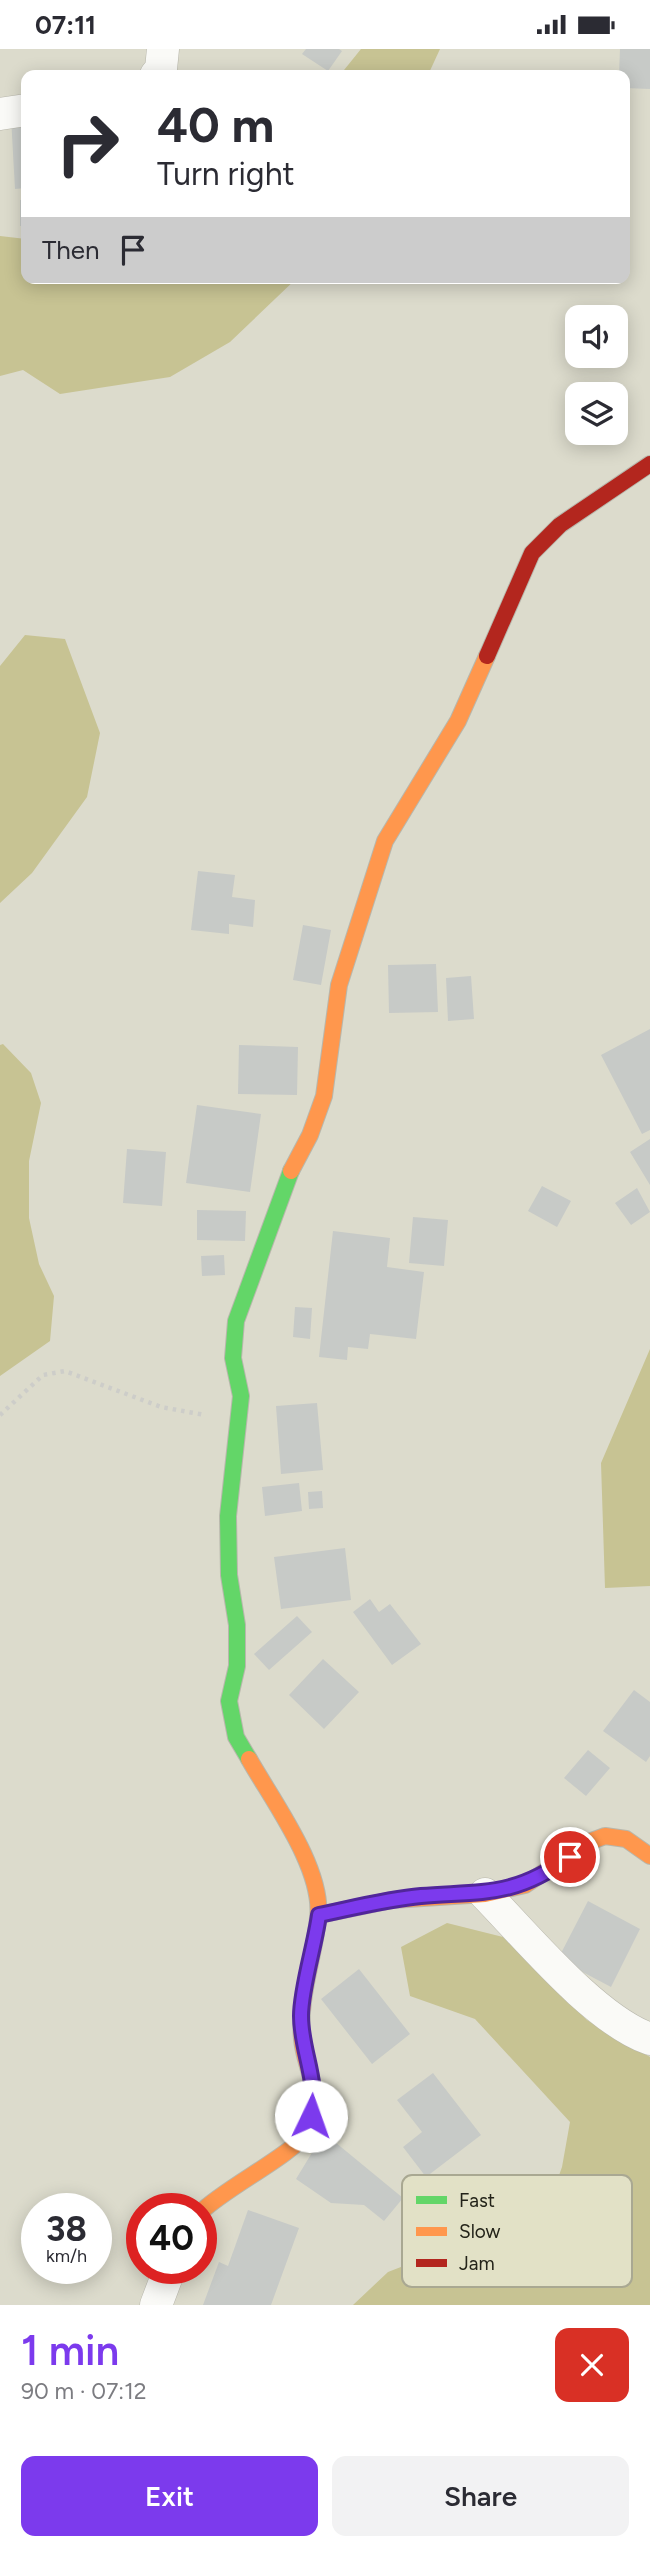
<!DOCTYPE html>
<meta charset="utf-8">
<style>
:root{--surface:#fff;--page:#f2f2f3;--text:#2b2b33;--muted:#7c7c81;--accent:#7c3aed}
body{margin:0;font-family:Figtree,sans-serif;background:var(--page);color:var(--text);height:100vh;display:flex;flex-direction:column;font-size:26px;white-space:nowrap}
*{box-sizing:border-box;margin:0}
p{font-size:23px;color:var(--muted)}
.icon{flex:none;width:38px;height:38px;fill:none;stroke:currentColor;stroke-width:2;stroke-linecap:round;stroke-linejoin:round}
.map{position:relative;height:2256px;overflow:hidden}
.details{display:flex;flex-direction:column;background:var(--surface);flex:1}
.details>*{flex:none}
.top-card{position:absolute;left:21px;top:21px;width:609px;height:214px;border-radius:14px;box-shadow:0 4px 18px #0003;background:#fff;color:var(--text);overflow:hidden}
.buttons{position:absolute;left:565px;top:256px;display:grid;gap:14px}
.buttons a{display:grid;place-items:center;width:63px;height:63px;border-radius:14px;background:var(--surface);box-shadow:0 4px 18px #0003;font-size:35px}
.speed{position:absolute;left:21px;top:2144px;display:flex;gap:14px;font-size:35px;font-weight:700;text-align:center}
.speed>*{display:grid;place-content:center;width:91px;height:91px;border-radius:50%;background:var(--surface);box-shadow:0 4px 18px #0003;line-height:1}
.speed small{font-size:18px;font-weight:400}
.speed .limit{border:10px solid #d22;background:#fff;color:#111}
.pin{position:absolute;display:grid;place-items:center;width:60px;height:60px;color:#fff;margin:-30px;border:4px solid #fff;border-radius:50%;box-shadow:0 2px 7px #0007}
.me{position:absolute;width:77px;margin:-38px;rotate:3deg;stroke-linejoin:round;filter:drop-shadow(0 0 5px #0008)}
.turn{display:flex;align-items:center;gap:24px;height:147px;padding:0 21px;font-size:32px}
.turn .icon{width:91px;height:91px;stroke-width:2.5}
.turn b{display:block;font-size:49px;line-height:60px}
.then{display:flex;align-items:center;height:66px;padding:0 21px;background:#0003;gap:14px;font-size:26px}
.round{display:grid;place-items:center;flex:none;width:74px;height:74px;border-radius:14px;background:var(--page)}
.overview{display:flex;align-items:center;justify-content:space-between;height:119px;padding:0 21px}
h1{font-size:42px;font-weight:600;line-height:52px;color:var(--accent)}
.primary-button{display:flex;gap:14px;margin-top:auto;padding:14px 21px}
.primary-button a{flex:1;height:80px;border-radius:14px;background:var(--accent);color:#fff;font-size:28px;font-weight:600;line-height:80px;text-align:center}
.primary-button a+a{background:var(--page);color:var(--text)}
.status{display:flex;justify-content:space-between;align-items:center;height:49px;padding:0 35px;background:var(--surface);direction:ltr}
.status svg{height:19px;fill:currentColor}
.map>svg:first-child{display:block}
.forest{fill:#c7c393}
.building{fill:#c7cac7}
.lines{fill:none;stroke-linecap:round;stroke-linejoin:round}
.street-casing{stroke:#b8b7ac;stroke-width:33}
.fast-casing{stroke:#b8b7ac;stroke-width:18}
.slow-casing{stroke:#b8b7ac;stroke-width:18}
.jam-casing{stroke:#b8b7ac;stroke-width:18}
.path{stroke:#cdcdc9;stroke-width:4.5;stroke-dasharray:3.5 5;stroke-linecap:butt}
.street{stroke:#fafaf7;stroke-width:32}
.fast{stroke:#63d668;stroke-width:16}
.slow{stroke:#ff974d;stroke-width:16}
.jam{stroke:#b3261e;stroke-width:16}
.route-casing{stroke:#51269a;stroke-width:18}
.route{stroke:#7c3aed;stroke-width:12}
.key{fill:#e2e1c6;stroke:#a9a892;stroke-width:2}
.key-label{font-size:19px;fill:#232319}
</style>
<div class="status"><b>07:11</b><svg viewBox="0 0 49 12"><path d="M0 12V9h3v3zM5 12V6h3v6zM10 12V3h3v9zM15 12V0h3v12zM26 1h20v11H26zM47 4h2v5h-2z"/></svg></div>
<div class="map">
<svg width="650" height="2256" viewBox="0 0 650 2256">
<rect width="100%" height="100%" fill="#dcdbcc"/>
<path class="forest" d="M361,0H440L428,26H340Z
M0,187L26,190V229H297L230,293L170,328L60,345L23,321L0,327Z
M25,586L65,590L100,684L87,748L32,824L0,854V617Z
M3,995L31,1024L41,1054L29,1112V1169L39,1215L54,1247L50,1292L0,1327V996Z
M650,1300V1537L605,1539L601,1414Z
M447,1874L503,1888L587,1971L650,2008V2256H353L388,2223L460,2195L508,2234L543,2217L542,2174L562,2118L570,2073L475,1970L410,1947L401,1898Z"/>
<path class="building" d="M306,0H339L342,2L328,22L302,5Z
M620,0H650V40L625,39V26H619Z
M26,67V139L15,140L11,68Z
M20,151H26V177H20Z
M198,822L235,826L232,848L255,851L253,878L229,875V885L191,881Z
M303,876L331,881L321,936L293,931Z
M436,915L438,963L389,964L388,916Z
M471,927L474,970L448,972L446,929Z
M650,980V1081L642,1085L601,1006Z
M239,996L298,998L297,1046L238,1045Z
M197,1056L261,1065L250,1143L186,1134Z
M650,1090V1136L630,1103Z
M127,1100L166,1103L162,1157L123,1154Z
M542,1137L571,1152L557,1178L528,1162Z
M637,1139L650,1163L631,1176L615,1154Z
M197,1161L246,1162L245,1192L197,1191Z
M413,1168L448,1171L444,1217L409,1214Z
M333,1182L390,1189L387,1218L424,1223L416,1290L370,1285L368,1300L348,1298L347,1311L319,1308Z
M224,1206L225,1226L202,1227L201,1207Z
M295,1258L312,1259L310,1290L293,1288Z
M317,1354L323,1421L281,1425L276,1357Z
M299,1434L302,1462L265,1467L262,1438Z
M322,1442L323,1459L309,1460L308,1443Z
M345,1499L351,1551L281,1560L274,1508Z
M370,1550L379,1563L390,1555L421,1595L392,1616L353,1563Z
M297,1567L312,1583L269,1621L254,1605Z
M323,1610L359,1643L324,1680L289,1646Z
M634,1641L650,1653V1707L646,1713L603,1682Z
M588,1701L610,1719L586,1747L564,1729Z
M588,1852L640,1880L611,1938L558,1910Z
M359,1920L410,1985L372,2015L321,1950Z
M433,2024L481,2086L426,2128L403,2098L422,2083L397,2051Z
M324,2084L403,2149L384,2172L364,2156L331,2154L296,2130Z
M248,2161L299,2179L271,2256H203L219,2213L228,2217Z"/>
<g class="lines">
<g class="street-casing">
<path id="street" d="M156,26L161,20L163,0
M0,65L26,61
M485,1845C527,1888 595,1971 650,1990
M156,2256L170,2219"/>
</g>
<g class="fast-casing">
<path id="fast" d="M249,1710L236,1688L229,1652L237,1617V1576L229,1526L228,1467L241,1347L233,1309L236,1272L291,1122"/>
</g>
<g class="slow-casing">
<path id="slow" d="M291,1122L310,1086L324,1047L339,936L385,792L458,672L487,607
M319,1866L392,1851L485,1845L525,1836L589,1793L605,1787L626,1790L650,1807
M201,2163C225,2139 294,2105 307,2083C309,2079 309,2072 310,2068C319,2030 305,2021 302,1990C298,1948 314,1909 318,1869C324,1820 272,1751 249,1710"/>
</g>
<g class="jam-casing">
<path id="jam" d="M487,607L532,504L560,476L650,415"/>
</g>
<path class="path" d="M0,1366L43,1326L65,1322L161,1358L205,1366"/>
<use href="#street" class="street"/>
<use href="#fast" class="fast"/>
<use href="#slow" class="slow"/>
<use href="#jam" class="jam"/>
</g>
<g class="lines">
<g class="route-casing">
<path id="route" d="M311,2067C319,2032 301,2002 301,1967C301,1939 315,1896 319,1866C353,1859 387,1850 421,1847C485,1842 514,1848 570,1808"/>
</g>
<use href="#route" class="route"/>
</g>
<rect x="402" y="2126" width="230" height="112" rx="10" class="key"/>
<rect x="416" y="2147" width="31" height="8" fill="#63d668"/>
<rect x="416" y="2178" width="31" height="9" fill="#ff974d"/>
<rect x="416" y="2210" width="31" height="8" fill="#b3261e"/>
<g class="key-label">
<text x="459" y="2158">Fast</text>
<text x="459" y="2189">Slow</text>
<text x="459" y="2221">Jam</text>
</g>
</svg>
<div class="buttons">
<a><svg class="icon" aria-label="sound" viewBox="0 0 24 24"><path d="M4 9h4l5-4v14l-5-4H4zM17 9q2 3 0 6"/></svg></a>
<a><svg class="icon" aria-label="layers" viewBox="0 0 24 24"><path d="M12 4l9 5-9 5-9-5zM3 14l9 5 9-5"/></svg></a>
</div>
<div class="speed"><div>38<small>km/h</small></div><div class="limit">40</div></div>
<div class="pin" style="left:570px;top:1808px;background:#d93025"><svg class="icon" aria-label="arrive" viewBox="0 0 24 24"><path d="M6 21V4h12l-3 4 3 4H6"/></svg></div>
<svg class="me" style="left:311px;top:2067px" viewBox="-20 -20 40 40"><circle r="19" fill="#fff"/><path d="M0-13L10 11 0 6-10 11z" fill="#7c3aed"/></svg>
<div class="top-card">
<div class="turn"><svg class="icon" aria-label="right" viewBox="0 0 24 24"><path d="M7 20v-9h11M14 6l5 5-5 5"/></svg><div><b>40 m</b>Turn right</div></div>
<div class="then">Then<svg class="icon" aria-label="arrive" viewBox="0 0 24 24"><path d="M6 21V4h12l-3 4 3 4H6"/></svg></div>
</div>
</div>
<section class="details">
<div class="overview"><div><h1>1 min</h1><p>90 m · 07:12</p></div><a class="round" style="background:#d93025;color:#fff"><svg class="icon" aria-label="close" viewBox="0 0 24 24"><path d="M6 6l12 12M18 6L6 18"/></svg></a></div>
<div class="primary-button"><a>Exit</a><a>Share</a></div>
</section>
